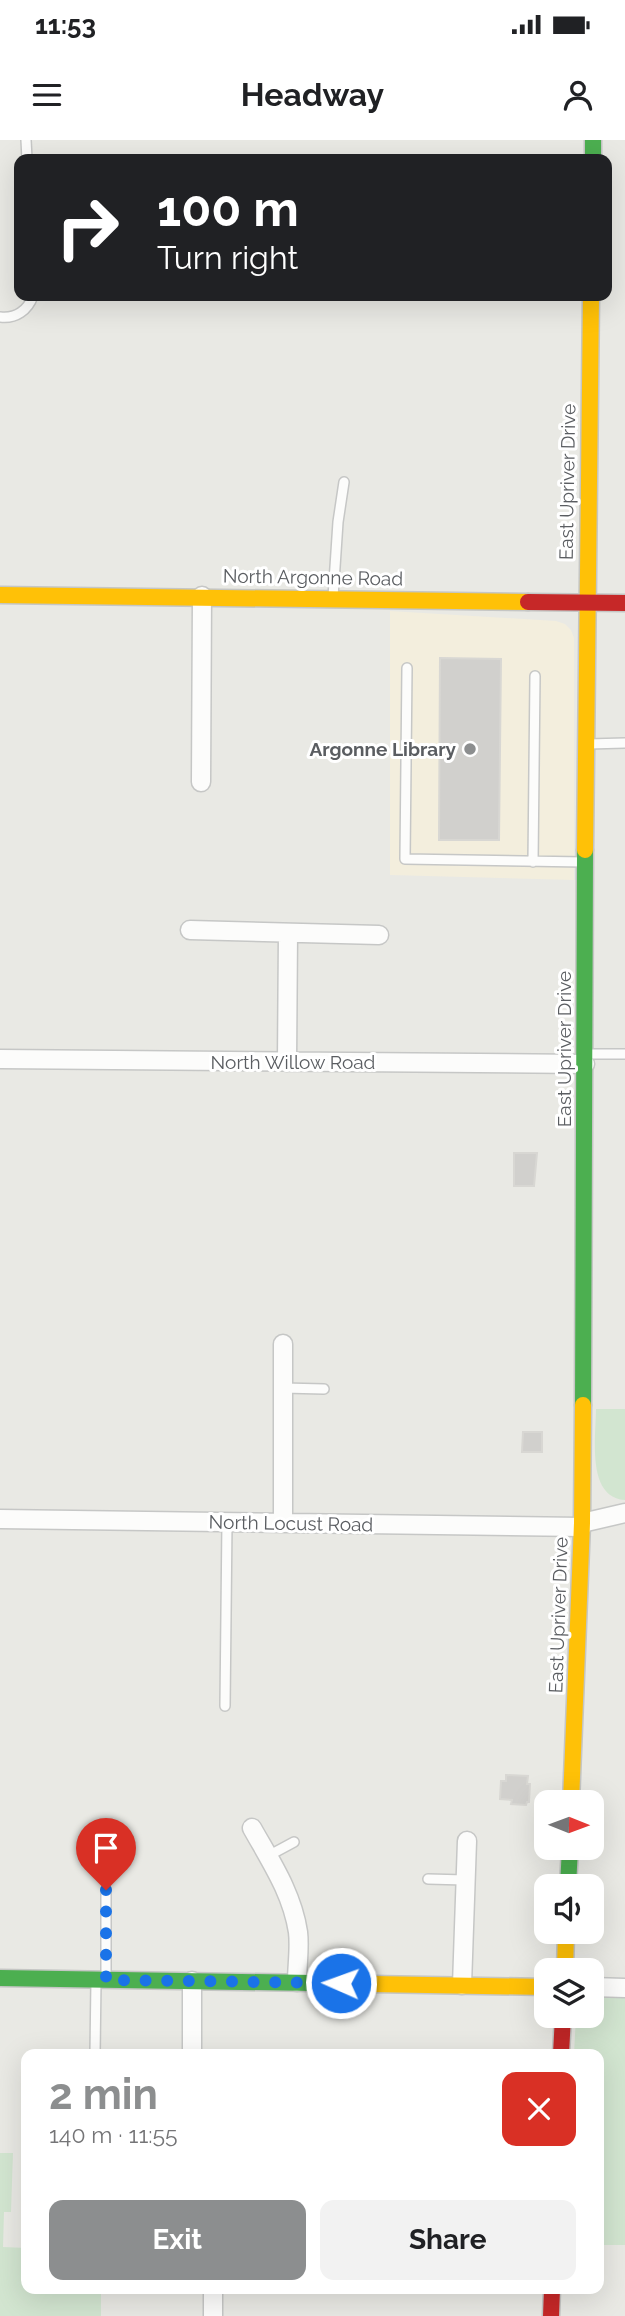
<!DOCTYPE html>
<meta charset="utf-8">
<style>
:root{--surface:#fff;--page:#f2f2f2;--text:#202124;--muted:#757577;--accent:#8c8e8f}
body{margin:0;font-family:Raleway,sans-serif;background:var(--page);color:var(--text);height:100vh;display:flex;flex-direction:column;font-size:26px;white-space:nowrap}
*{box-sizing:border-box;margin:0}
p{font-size:23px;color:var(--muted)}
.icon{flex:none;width:38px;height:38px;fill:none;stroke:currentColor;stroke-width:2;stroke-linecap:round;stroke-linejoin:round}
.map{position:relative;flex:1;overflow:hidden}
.drawer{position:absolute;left:21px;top:1909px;width:583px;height:245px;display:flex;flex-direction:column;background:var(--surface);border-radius:14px;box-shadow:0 7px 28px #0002}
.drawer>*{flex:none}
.hud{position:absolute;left:14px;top:14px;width:598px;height:147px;border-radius:14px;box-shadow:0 7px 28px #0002;background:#202124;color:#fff;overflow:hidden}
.needle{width:46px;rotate:91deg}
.buttons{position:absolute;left:534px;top:1650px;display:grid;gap:14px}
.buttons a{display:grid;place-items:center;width:70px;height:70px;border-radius:14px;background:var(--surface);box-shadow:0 7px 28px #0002;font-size:35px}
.pin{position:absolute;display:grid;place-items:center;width:60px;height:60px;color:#fff;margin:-72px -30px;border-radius:50% 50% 50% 0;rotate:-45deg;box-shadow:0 0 7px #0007}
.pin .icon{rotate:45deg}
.me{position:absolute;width:77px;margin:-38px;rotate:272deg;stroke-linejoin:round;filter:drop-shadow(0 0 5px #0008)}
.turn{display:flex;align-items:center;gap:24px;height:147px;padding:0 28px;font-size:32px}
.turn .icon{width:91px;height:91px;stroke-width:2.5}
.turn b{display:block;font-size:49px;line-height:60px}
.round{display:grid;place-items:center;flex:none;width:74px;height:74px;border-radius:14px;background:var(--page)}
.summary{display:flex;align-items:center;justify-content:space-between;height:119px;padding:0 28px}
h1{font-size:42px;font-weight:700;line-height:52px;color:var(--accent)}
.button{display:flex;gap:14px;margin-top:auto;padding:14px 28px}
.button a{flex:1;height:80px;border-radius:14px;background:var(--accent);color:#fff;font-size:28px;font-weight:700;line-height:80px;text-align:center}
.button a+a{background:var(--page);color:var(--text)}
.status{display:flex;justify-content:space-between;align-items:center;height:49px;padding:0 35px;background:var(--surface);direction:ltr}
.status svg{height:19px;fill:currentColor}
header{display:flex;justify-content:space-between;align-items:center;height:91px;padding:0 28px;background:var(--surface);font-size:32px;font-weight:700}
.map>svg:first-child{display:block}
.commercial{fill:#f3eedd}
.green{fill:#d2e5d0}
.building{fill:#d1d0cd;stroke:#d8d7d3;stroke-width:2}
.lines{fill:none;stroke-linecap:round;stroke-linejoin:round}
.lane-casing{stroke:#c6c7c6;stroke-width:12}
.street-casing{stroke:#c6c7c6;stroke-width:21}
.fast-casing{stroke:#c5c6c4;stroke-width:19}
.slow-casing{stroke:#c5c6c4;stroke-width:19}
.jam-casing{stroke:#c5c6c4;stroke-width:19}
.lane{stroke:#fcfcfb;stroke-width:9}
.street{stroke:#fcfcfb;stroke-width:18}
.fast{stroke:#4caf50;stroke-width:16}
.slow{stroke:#ffc107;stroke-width:16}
.jam{stroke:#c62828;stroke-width:16}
.route{stroke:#1a73e8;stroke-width:12;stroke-dasharray:0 21.6}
.poi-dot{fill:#8c8e8f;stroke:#fff;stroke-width:2.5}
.labels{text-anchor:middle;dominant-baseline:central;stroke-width:6;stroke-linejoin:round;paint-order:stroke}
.street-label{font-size:19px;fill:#5a5d61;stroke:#fff}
.poi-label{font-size:19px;font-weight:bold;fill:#5a5d61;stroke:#fff;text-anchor:end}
</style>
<div class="status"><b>11:53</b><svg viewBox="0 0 49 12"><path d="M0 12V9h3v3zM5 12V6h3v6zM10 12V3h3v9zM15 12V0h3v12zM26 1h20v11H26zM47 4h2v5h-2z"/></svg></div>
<header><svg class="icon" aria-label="menu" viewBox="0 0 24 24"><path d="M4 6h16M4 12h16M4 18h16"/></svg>Headway<svg class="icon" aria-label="person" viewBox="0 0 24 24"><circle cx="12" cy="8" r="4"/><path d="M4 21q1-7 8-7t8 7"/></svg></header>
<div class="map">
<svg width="625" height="2176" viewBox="0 0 625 2176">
<rect width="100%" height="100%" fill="#e9e9e4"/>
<path class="commercial" d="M390,471L556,481L565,484L571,490L574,498V740L390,735Z"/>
<path class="green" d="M596,1269H625V1360C586,1358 596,1296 596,1269Z
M592,1854H625V2105H599L598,1914H574L576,1876H592Z
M0,2013H13L11,2072H4L3,2107L26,2108V2149H101V2176H0Z"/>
<path class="building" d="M440,518L501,519L499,700H439Z
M514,1013H537L534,1046H514Z
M523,1292H542V1312H522Z
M506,1635L528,1636L527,1644H530L529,1662H527L526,1665L511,1664L512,1660L500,1659L501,1641H506Z"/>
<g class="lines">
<g class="lane-casing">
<path id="lane" d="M26,0L27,19
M0,177C16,179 28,170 33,156
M333,457L338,382L344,342
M407,528L405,719L584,722
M588,604L625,603
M533,722L535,536
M587,914H625
M283,1248L324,1249
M225,1566L227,1382
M268,1716L294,1702
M428,1739L465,1740
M106,1838V1750
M95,1914L96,1841"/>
</g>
<g class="street-casing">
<path id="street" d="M201,642L202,456
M190,790L379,795
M0,919L585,924
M287,922L288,793
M0,1379L582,1387
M283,1383V1204
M582,1383L625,1373
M252,1688C271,1722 292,1753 298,1792C300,1808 297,1826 297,1842
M462,1845L467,1701
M592,1847L625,1848
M192,1914V1841
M213,2176V2149"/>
</g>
<g class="fast-casing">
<path id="fast" d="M593,0V19
M583,1265L585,710
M568,1746L570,1708
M0,1838L372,1844"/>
</g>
<g class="slow-casing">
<path id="slow" d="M0,455L528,462
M585,710L591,156
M571,1662L582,1383L583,1265
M565,1830L566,1792
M372,1844L546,1847"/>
</g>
<g class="jam-casing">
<path id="jam" d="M528,462L625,463
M561,1914L563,1876
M551,2176L552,2149"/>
</g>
<use href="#lane" class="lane"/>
<use href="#street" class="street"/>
<use href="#fast" class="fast"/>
<use href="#slow" class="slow"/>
<use href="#jam" class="jam"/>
</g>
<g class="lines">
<path class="route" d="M106,1750V1840L341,1843"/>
</g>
<circle class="poi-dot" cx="470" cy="609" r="7"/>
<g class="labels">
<g class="street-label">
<text transform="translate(567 342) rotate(-89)">East Upriver Drive</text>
<text transform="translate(313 437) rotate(1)">North Argonne Road</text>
<text transform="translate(564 909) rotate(-90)">East Upriver Drive</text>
<text x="293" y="922">North Willow Road</text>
<text transform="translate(291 1383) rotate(1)">North Locust Road</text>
<text transform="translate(558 1475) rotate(-88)">East Upriver Drive</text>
</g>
<g class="poi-label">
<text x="456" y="609">Argonne Library</text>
</g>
</g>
</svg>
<div class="buttons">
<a><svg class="needle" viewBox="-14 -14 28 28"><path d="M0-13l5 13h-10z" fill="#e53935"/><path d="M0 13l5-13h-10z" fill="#757577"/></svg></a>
<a><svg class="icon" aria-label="sound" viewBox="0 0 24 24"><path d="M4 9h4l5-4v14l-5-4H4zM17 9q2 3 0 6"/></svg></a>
<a><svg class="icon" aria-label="layers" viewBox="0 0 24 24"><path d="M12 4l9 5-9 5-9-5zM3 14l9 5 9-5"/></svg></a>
</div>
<div class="pin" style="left:106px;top:1750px;background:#d93025"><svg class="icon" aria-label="arrive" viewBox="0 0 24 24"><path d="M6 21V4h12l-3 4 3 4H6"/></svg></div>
<svg class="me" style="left:341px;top:1843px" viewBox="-20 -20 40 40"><circle r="17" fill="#1a73e8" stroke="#fff" stroke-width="3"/><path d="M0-11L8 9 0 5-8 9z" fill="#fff"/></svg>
<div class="hud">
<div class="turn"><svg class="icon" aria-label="right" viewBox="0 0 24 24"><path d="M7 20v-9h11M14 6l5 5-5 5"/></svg><div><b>100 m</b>Turn right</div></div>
</div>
<section class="drawer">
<div class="summary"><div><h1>2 min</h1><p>140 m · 11:55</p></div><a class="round" style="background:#d93025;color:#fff"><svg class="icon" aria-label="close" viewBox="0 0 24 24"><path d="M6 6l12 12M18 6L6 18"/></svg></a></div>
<div class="button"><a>Exit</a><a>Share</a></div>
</section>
</div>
